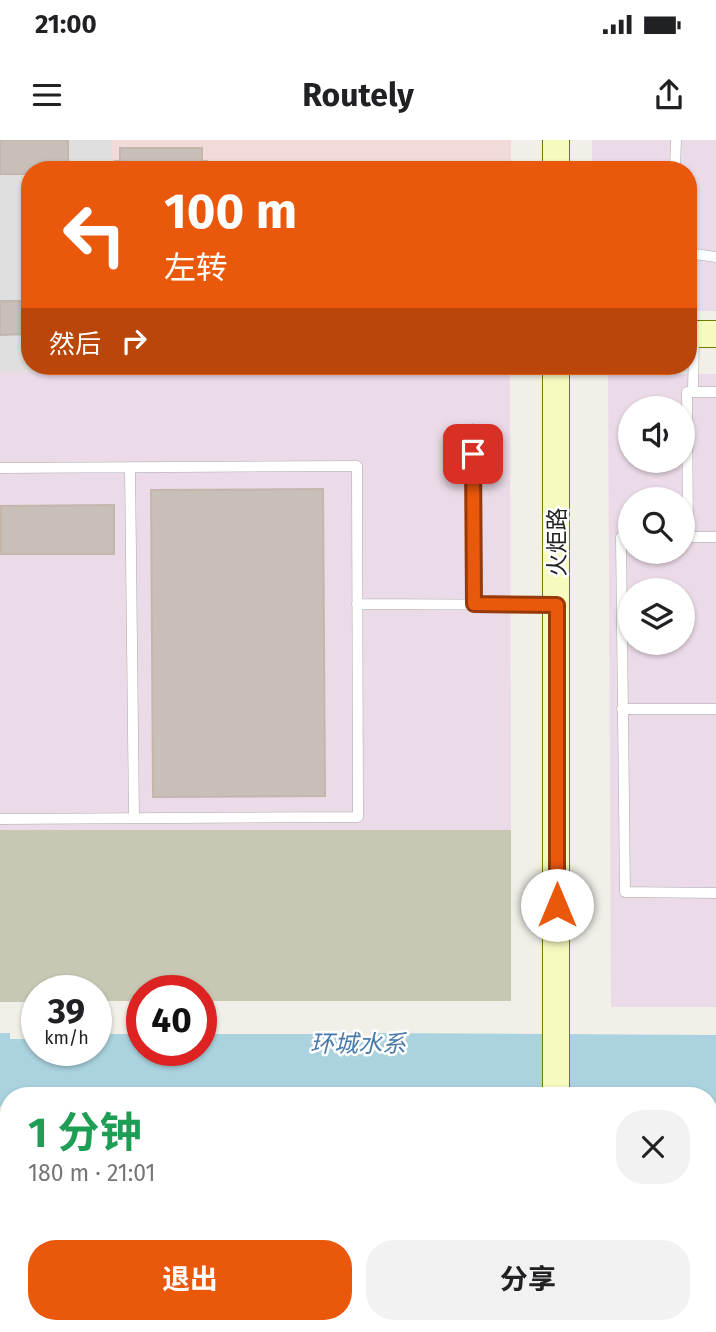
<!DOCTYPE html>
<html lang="zh">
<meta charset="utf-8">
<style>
:root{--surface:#fff;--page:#f2f2f2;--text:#202124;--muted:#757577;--accent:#ea580c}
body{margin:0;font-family:"Fira Sans","Noto Sans SC",sans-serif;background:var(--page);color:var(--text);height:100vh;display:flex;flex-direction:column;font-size:26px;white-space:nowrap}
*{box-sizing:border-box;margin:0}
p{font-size:23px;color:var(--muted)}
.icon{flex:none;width:38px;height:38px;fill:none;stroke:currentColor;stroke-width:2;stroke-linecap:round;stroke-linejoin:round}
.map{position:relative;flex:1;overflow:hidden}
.sheet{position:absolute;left:0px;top:947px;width:718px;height:247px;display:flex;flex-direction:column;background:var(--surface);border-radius:28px 28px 0 0;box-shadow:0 2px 5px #0004}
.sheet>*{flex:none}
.guide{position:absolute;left:21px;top:21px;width:676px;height:214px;border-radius:28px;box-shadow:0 2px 5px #0004;background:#ea580c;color:#fff;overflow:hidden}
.tools{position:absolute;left:618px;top:256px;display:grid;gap:14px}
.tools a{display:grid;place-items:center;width:77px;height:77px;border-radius:50%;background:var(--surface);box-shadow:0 2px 5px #0004;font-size:35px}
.speed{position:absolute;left:21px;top:835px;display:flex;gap:14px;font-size:35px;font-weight:700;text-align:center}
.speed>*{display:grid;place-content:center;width:91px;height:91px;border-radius:50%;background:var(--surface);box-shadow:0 2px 5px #0004;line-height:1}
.speed small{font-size:18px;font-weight:400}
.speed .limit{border:10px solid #d22;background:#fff;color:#111}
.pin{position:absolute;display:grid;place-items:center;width:60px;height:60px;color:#fff;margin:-30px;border-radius:14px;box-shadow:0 4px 10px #0006}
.me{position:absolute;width:77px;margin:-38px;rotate:0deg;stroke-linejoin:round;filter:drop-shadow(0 0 5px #0008)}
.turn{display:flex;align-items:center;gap:24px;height:147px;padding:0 28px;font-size:32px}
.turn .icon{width:91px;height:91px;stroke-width:2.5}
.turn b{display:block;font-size:49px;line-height:60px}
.then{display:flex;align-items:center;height:66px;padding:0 28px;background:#0003;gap:14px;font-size:26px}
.round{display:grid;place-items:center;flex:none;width:74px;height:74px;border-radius:28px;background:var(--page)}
.summary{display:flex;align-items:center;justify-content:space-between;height:119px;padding:0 28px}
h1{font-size:42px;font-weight:700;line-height:52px;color:#1e9e55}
.action{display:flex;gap:14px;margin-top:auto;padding:14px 28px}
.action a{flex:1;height:80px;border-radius:28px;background:var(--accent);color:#fff;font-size:28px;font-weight:700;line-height:80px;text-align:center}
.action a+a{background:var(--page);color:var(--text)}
.status{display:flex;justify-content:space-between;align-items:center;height:49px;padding:0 35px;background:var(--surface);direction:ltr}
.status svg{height:19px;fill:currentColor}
header{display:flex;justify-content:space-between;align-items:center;height:91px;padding:0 28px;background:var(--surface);font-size:32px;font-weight:700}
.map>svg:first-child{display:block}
.residential{fill:#e0dfdf}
.commercial{fill:#f2dad9}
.industrial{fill:#ebdbe8;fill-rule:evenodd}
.construction{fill:#c7c7b4}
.park{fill:#c8facc}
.water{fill:#aad3df}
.building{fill:#c7bfb8;stroke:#c4b6ab;stroke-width:2}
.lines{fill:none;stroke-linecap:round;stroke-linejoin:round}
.lane-casing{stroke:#a9a9a9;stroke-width:11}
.street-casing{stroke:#a9a9a9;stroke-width:21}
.secondary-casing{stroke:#707d05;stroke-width:28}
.primary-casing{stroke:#a06b00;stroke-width:32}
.lane{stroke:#fff;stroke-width:10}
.street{stroke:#fff;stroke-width:19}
.secondary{stroke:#f7fabf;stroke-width:26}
.primary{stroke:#fcd6a4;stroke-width:30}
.route-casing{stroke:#983908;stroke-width:18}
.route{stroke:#ea580c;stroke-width:12}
.labels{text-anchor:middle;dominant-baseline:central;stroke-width:5;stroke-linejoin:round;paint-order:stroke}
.street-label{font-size:23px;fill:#222;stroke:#fff}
.water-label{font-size:24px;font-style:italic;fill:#4a7aab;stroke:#fff}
</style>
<div class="status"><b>21:00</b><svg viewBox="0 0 49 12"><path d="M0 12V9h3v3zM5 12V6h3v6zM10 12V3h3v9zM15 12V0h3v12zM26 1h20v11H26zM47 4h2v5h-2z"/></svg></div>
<header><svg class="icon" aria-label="menu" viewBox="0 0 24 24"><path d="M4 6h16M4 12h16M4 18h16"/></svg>Routely<svg class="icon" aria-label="share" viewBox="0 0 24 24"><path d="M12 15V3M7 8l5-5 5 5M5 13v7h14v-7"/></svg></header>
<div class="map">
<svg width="716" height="1192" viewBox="0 0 716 1192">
<rect width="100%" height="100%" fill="#f2efe9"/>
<path class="residential" d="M0,0H112V30H30V226H114V231L0,232Z"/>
<path class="commercial" d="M112,0H511V30H112Z
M114,226H510V228L114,231Z"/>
<path class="industrial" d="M592,0H716V171H688V30H592Z
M510,228L511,690H0V232Z
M608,234H716V867H611ZM630,268H682V320H630ZM630,359H682V411H630ZM630,450H682V502H630Z"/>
<path class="construction" d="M0,690H511V861H201V850H142V861H96V850H37V862H0Z"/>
<path class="park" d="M0,1138H9V1185H522V1192H0Z
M709,1138H716V1192H594V1185H709Z"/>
<path class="water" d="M0,893H10V899H37V910H96V894H142V910H201V894H342L343,899H374V893L716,895V965H709V956H9V966H0Z"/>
<path class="building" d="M0,0H68V30H30V34H0Z
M120,8H202V21H207V30H115V21H120Z
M0,161H30V194L0,195Z
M323,349L325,656L153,657L151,350Z
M114,365V414H1V366Z"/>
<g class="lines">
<g class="lane-casing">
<path id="lane" d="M675,30L676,0
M688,106L695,114L716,117
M693,252L694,197
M473,289L474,464
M130,327L134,678
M0,328L357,326L358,677L0,679
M630,397H621L625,752L716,753
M683,397H716
M688,397L687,252H716
M357,464L553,465
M622,569H716"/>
</g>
<g class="street-casing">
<path id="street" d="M0,996H9
M709,998H716
M0,1110H9
M709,1111H716
M421,1192V1185
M683,1192V1185"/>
</g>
<g class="secondary-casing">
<path id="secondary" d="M556,0V30
M688,194H716
M556,956V226
M556,1185V1192"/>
</g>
<g class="primary-casing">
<path id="primary" d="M0,1037H9
M709,1038H716
M0,1078H9
M709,1080H716"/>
</g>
<use href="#lane" class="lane"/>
<use href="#street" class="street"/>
<use href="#secondary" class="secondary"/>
<use href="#primary" class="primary"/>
</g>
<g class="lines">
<g class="route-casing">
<path id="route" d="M473,314L474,464L557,465V765"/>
</g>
<use href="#route" class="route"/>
</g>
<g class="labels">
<g class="street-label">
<text transform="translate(557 402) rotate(-90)">火炬路</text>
</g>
<g class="water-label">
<text x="358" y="904">环城水系</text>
</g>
</g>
</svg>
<div class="tools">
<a><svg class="icon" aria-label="sound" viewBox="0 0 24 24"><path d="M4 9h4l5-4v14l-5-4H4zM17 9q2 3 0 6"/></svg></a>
<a><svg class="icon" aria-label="search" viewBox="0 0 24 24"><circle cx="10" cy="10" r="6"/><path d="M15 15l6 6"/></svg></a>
<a><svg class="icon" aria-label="layers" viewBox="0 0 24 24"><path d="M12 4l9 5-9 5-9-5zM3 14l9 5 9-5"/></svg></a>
</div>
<div class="speed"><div>39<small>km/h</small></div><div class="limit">40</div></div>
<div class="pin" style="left:473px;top:314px;background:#d93025"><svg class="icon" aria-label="arrive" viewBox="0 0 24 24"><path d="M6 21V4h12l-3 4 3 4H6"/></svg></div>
<svg class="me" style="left:557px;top:765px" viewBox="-20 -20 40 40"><circle r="19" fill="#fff"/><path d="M0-13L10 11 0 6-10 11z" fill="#ea580c"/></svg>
<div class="guide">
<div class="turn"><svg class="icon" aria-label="left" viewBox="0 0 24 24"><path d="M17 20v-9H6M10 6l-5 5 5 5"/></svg><div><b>100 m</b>左转</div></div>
<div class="then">然后<svg class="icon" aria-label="right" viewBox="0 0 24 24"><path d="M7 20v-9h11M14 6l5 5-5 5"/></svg></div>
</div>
<section class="sheet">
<div class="summary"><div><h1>1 分钟</h1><p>180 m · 21:01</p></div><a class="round"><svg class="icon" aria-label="close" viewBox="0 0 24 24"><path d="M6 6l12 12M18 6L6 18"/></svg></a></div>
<div class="action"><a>退出</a><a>分享</a></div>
</section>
</div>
